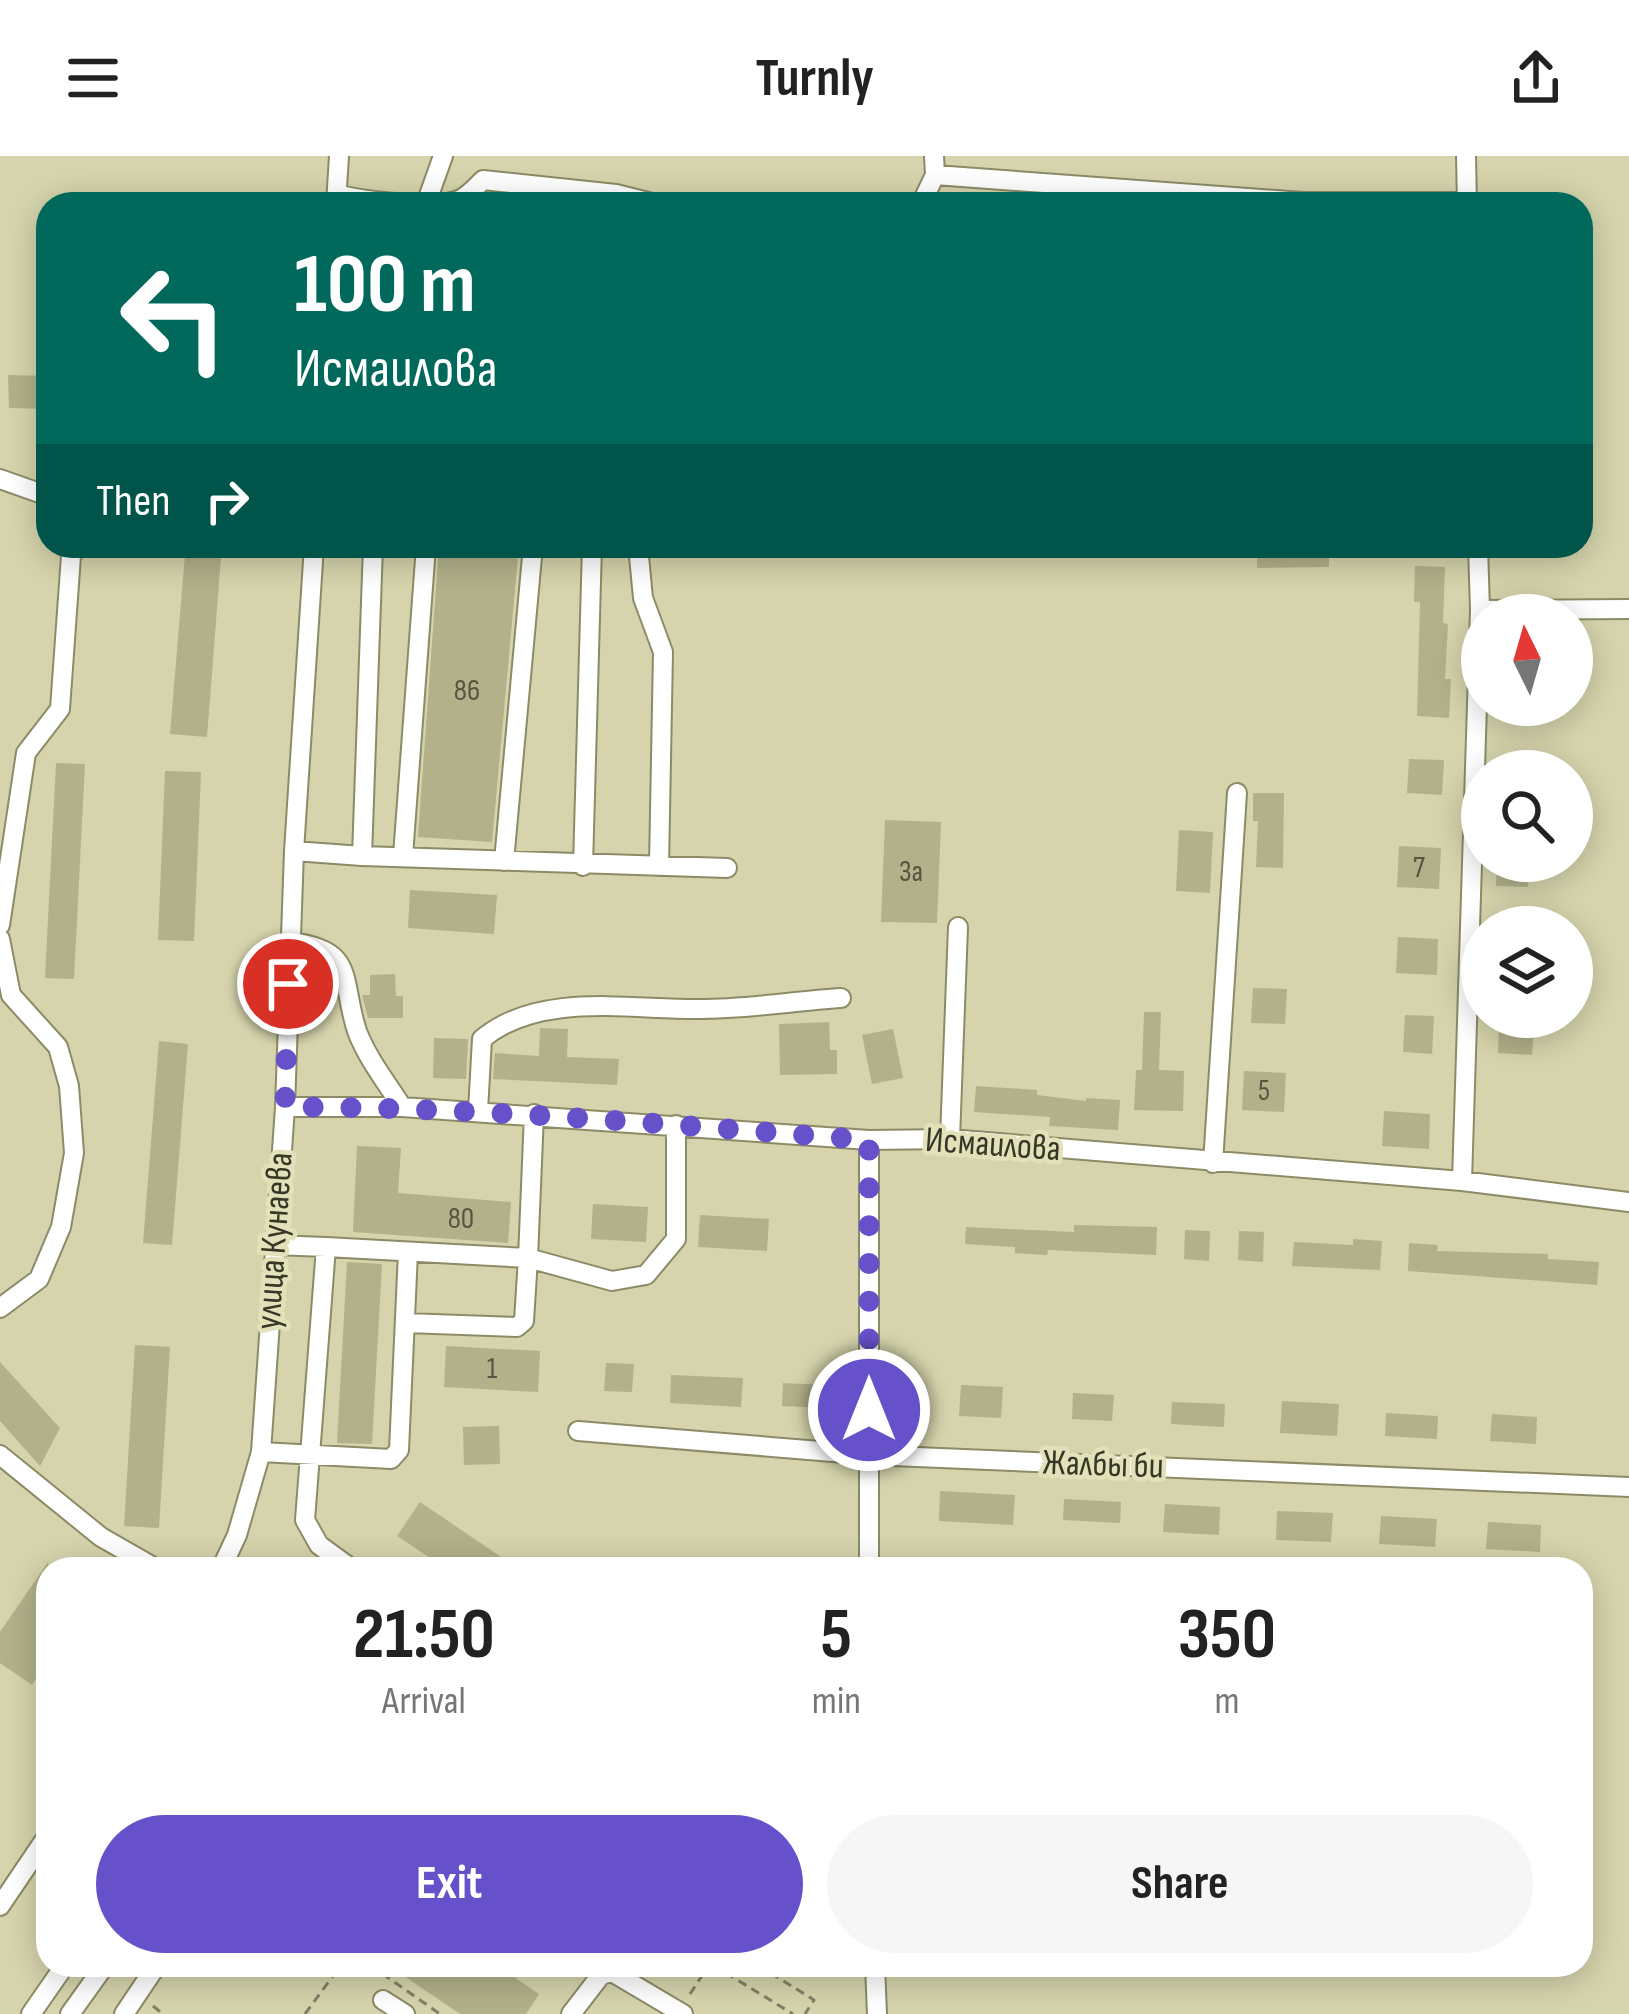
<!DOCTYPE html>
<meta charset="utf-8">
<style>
:root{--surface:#fff;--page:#f6f6f6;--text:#222;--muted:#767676;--accent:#6751ca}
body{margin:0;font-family:"Sofia Sans Condensed",sans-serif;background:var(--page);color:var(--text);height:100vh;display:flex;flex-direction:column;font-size:45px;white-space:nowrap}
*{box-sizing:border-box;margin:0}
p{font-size:39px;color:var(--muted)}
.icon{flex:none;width:66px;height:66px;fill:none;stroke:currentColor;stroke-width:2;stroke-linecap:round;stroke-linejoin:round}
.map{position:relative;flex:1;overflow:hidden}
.details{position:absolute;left:36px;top:1401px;width:1557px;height:420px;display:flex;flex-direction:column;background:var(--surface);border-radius:36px;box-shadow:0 6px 30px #0003}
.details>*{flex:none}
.guide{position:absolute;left:36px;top:36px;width:1557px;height:366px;border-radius:36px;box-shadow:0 6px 30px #0003;background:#00695c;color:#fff;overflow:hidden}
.needle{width:78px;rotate:355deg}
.tools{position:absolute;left:1461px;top:438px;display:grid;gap:24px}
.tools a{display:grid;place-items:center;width:132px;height:132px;border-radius:50%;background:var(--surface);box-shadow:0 6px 30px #0003;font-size:60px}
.pin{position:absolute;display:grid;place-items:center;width:102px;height:102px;color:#fff;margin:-51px;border:6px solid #fff;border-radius:50%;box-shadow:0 3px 12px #0007}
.me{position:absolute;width:132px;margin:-66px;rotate:0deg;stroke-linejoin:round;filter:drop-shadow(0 0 9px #0008)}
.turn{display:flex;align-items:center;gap:42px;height:252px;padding:0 60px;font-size:54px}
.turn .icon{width:156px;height:156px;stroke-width:2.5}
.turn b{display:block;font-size:84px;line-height:102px}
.then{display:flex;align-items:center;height:114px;padding:0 60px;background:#0003;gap:24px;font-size:45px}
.eta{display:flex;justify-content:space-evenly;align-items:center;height:204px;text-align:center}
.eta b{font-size:72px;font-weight:700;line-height:84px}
.primary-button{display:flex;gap:24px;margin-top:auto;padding:24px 60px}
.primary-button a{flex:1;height:138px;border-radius:72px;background:var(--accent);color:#fff;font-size:48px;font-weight:700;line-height:138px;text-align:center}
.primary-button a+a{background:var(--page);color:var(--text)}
header{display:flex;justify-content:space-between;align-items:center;height:156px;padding:0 60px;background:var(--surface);font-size:54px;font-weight:700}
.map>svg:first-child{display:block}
.building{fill:#b2b18a}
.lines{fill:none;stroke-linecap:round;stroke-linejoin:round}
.minor-casing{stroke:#8c8b66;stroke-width:22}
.path{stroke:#818165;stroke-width:3;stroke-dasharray:9 6;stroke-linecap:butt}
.minor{stroke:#fff;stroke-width:18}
.route{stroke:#6751ca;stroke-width:21;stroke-dasharray:0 37.8}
.labels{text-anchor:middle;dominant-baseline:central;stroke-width:9;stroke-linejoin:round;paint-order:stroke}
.number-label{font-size:30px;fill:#565640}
.street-label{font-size:36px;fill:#373727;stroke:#e2e1b9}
</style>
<header><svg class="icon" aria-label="menu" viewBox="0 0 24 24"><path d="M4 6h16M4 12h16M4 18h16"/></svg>Turnly<svg class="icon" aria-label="share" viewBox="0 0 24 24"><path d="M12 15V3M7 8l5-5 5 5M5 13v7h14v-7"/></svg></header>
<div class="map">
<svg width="1629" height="1858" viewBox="0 0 1629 1858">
<rect width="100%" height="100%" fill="#d5d4ac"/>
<path class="building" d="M8,219L48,220V253L9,252Z
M439,390H519L492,686L418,681Z
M1257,390H1329V411L1257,412Z
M185,398L221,401L207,581L170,578Z
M1415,410L1445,411L1443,467L1448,468L1445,523H1451L1449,562L1417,560L1420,446H1414Z
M1409,603L1444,604L1442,639L1407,637Z
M56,607L85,608L74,823L45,822Z
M165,615L201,616L194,785L158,784Z
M1253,637H1284L1283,712L1256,711L1258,665H1253Z
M885,664L941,666L937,767L881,766Z
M1179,674L1213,676L1210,737L1176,735Z
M1399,690L1441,692L1439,733L1397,731Z
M1497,705H1529L1528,731L1496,730Z
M410,734L497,739L494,778L408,772Z
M1398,781L1438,783L1437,819L1396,817Z
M395,818L396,840H403V862H368L362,839H370V819Z
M1253,832L1287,833L1285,868L1251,867Z
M1144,856H1161L1159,914L1184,915L1183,955L1134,954L1136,914H1142Z
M1405,859L1434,860L1432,898L1403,896Z
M829,866L830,894H837V918L780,919L779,868Z
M1499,868L1534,869L1532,899L1498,897Z
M540,872L568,873L567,901L619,903L617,929L493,923L495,897L539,900Z
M893,873L903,922L872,928L862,879Z
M434,882L468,883L466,923L433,922Z
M159,885L188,888L172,1089L143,1087Z
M1244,915L1286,917L1284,956L1242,954Z
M976,930L1037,934V939L1086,945V942L1120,944L1118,974L1049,970L1050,961L974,956Z
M1384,955L1430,958L1429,993L1382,990Z
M357,990L401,992L398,1037L511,1046L508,1087L353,1076Z
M593,1048L648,1051L646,1086L591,1083Z
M700,1059L769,1063L767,1095L698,1091Z
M1074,1069L1157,1071L1156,1099L1048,1094L1047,1099L1015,1097V1091L965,1088L966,1071L1074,1076Z
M1185,1074L1210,1075L1209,1105L1184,1103Z
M1239,1075L1264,1076L1263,1106L1238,1104Z
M1353,1083L1382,1085L1380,1114L1292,1110L1294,1086L1353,1089Z
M1409,1087L1438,1089L1437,1095L1548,1098V1103L1599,1106L1597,1129L1408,1115Z
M347,1106L382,1108L372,1288L337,1287Z
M135,1189L170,1191L159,1372L124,1370Z
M446,1190L540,1195L538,1236L444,1231Z
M0,1206L60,1272L40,1310L0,1265Z
M606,1207L634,1208L632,1236L604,1235Z
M671,1219L743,1222L741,1251L670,1247Z
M783,1227L826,1229L825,1252L782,1250Z
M961,1229L1003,1231L1001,1262L959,1260Z
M1073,1237L1114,1239L1112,1265L1072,1263Z
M1282,1245L1339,1248L1337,1280L1280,1277Z
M1172,1246L1225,1248L1224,1271L1171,1268Z
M1386,1257L1438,1260L1437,1283L1385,1280Z
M1492,1258L1537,1261L1536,1288L1490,1285Z
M499,1270L500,1308L464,1309L463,1271Z
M940,1335L1015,1339L1013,1369L939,1365Z
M1064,1343L1121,1346L1120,1367L1063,1364Z
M420,1346L519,1413H447L397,1380Z
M1165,1348L1220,1351L1219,1379L1163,1376Z
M1277,1355L1333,1357L1331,1386L1276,1384Z
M1381,1360L1437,1363L1435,1391L1379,1388Z
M1488,1366L1541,1369L1540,1396L1486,1393Z
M48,1406V1506L32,1529L0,1507V1476Z
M388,1809H496L539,1838L526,1858H460Z"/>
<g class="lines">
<g class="minor-casing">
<path id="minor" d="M1466,0L1467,48
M935,19L1302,46H1467
M337,38C363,45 438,54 461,43C469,39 476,31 483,24L616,38L656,48
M427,45L443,0
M336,48L339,0
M921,48L935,19L934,0
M0,323L48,340
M373,390L362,700L727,712
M638,390L643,442L663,496L659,710
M1480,454L1629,453
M294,695L362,700
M403,700L426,390
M504,705L533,390
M583,710L592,390
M0,769L26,597L60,553L71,400L78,390
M0,783L11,839L58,891L69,930L74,997L61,1071L39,1123L0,1152
M289,786C357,793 340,823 357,875C367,902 387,927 402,951
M285,951H402L869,984L950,983L1462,1025L1629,1046
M478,955L482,883C539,835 632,854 700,853C747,853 794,845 841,842
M950,983L958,771
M869,984V1413
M1213,1007L1237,637
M1462,1025L1480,454L1478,390
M273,1089L326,1091
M406,1167L517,1171L524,1165L528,1102L612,1125L646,1119L676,1083V969
M578,1275L869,1299L1629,1331
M261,1296L391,1303L399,1294L408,1096
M0,1299L101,1381L157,1413
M221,1413L237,1379L261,1296L285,951L294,695L314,390
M352,1413L319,1389L305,1364L326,1091L528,1102L534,958
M0,1750L48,1679
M875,1809L877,1858
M383,1844L405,1858
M31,1858L65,1809
M70,1858L105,1809
M124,1858L157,1809
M571,1858L601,1819L612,1816L683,1858"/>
</g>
<path class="path" d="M370,1809L440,1858
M713,1809L793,1858
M758,1809L814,1844L805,1858
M690,1838L709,1809
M153,1850L163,1858
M305,1858L341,1809"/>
<use href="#minor" class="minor"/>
</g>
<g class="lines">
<path class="route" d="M288,828L285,951C480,951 674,969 869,984V1254"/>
</g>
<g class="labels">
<g class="number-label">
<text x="467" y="535">86</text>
<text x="1419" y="712">7</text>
<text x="911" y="716">3а</text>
<text x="1264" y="935">5</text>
<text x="461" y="1063">80</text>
<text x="492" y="1213">1</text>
</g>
<g class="street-label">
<text transform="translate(993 989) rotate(4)">Исмаилова</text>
<text transform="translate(275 1085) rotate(-86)">улица Кунаева</text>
<text transform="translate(1103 1309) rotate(2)">Жалбы би</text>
</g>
</g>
</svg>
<div class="tools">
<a><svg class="needle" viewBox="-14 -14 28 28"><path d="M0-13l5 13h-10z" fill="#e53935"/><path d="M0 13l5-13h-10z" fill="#767676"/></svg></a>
<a><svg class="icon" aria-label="search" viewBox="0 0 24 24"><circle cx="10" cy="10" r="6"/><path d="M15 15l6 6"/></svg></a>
<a><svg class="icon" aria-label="layers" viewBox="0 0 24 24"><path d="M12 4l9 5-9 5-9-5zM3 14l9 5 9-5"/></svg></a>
</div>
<div class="pin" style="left:288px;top:828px;background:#d93025"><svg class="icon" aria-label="arrive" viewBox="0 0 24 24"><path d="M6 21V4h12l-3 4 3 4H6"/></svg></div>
<svg class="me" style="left:869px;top:1254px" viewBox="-20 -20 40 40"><circle r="17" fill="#6751ca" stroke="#fff" stroke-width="3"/><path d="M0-11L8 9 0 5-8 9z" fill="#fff"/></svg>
<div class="guide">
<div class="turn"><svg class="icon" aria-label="left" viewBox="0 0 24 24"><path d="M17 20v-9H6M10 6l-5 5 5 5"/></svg><div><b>100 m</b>Исмаилова</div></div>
<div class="then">Then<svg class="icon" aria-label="right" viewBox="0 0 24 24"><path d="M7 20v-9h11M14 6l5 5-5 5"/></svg></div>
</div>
<section class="details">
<div class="eta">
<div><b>21:50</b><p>Arrival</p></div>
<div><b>5</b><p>min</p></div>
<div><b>350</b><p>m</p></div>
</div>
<div class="primary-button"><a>Exit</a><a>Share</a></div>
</section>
</div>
